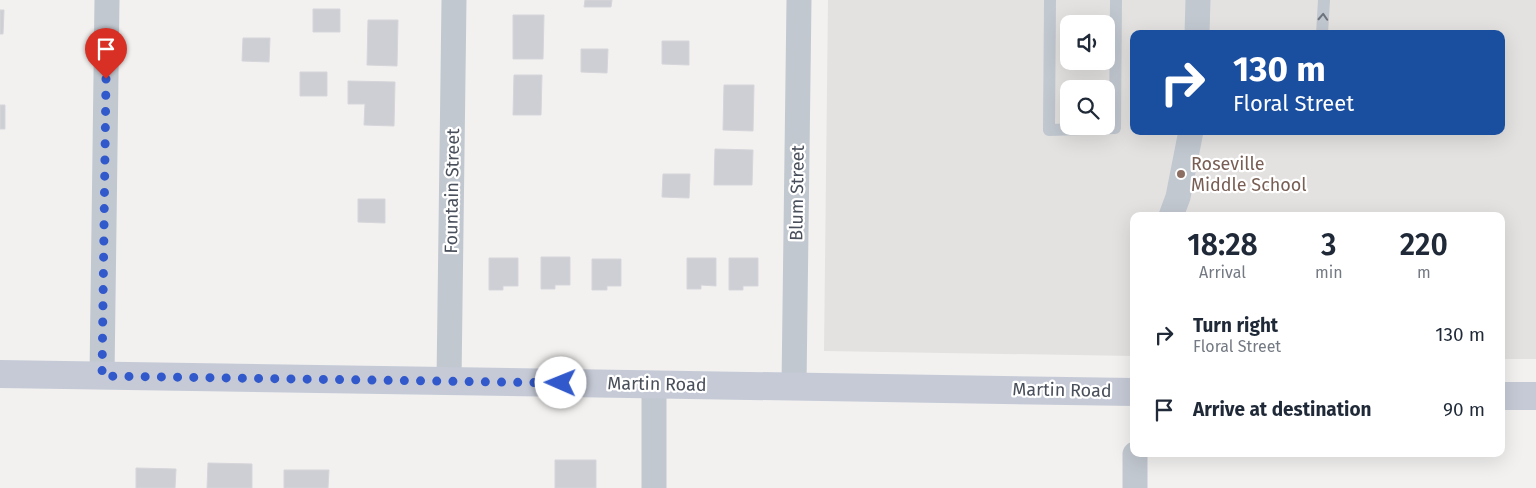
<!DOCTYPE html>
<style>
:root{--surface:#fff;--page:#f6f6f7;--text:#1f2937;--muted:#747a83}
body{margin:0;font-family:"Fira Sans",sans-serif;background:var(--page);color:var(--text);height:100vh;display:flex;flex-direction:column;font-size:19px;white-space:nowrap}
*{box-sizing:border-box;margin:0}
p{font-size:16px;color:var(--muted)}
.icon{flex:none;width:28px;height:28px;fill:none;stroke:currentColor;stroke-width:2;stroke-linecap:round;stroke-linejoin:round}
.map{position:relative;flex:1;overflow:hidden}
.details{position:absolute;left:1130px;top:212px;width:375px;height:245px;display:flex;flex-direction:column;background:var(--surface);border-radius:10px;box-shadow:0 5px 20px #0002}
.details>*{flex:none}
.hud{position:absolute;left:1130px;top:30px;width:375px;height:105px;border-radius:10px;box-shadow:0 5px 20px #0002;background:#1a4fa0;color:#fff;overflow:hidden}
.buttons{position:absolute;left:1060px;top:15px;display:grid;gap:10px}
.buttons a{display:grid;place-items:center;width:55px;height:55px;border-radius:10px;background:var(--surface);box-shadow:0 5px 20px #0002;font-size:25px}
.pin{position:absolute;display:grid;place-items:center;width:42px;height:42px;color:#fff;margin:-51px -21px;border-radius:50% 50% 50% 0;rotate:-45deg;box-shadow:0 0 5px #0007}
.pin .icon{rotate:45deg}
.me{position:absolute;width:55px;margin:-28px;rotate:271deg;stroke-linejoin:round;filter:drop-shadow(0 0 4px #0008)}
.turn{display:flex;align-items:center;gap:18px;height:105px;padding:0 20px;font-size:22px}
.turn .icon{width:65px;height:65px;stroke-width:2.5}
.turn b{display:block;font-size:35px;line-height:42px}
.eta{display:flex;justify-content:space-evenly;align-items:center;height:85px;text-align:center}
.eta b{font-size:30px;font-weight:600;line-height:35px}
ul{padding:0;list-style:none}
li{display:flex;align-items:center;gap:15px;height:75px;padding:0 20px}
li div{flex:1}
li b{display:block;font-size:19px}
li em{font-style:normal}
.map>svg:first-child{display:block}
.education{fill:#e3e2e1;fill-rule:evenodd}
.building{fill:#cecfd4;stroke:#d5d5da}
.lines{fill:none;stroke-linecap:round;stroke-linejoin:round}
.lane{stroke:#c2c8d0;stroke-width:12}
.street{stroke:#c2c8d0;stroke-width:25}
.secondary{stroke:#c5cad6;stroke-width:28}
.oneway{stroke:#6e747e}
.route{stroke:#3159cc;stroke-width:9;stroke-dasharray:0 16.2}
.education-dot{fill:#8d6e63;stroke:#fff;stroke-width:2}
.labels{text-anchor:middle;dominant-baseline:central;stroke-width:4.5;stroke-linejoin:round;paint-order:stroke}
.education-label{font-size:18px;fill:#785e54;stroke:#fff;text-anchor:start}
.street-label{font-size:18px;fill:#4a505b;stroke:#fff}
</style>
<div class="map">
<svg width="1536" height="488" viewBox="0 0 1536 488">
<rect width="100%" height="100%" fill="#f2f1f0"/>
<path class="education" d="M828,0H1536V359H1501V216H1134V356L824,351ZM1069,24H1106V61H1069ZM1134,34H1501V131H1134ZM1069,89H1106V126H1069Z"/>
<path class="building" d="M585,0H612L611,7H584Z
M313,9H340V32H313Z
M0,10H4L3,34H0Z
M513,15H544L543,59H513Z
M368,20H398L397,66L367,65Z
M243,38H270L269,62L242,61Z
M662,41H689V65L662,64Z
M581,49H608L607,73L581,72Z
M300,72H327V96H300Z
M514,75H542L541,115H513Z
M348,81L395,82L394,126L364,125L365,104H348Z
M724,85H754L753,131L723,130Z
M0,105H5V129H0Z
M715,149L753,150L752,185H714Z
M663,174H690L689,198L662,197Z
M358,199H385V223L358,222Z
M541,257H570V285H555V289H541Z
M489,258H518V286H503V290H489Z
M687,258H716V286L701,285V289H687Z
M729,258H758V286H743V290H729Z
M592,259H621V286H607V290H592Z
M555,460H596V488H555Z
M208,463L252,464V488H207Z
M136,468L176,469L175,488H136Z
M284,470H329L328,488H284Z"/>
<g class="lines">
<path class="lane" d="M1050,0L1049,130L1115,128L1116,0
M1322,34L1324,0"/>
<path class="street" d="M1197,34L1198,0
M1171,216L1178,197L1191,131
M102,376L107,0
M449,381L454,0
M794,385L799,0
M1135,454V488
M654,488V384"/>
<path class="secondary" d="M0,374L1134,392
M1501,396H1536"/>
</g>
<defs><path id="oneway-chevron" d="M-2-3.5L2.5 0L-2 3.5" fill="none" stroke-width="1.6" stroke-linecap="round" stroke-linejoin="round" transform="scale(1.25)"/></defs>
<use class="oneway" href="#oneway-chevron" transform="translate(1323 17) rotate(-87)"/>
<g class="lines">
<path class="route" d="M106,79L102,376L561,383"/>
</g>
<circle class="education-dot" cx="1181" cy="174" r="5"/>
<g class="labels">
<g class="education-label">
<text x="1191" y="164">Roseville<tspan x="1191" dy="21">Middle School</tspan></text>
</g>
<g class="street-label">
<text transform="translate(452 191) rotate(-89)">Fountain Street</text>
<text transform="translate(797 193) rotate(-89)">Blum Street</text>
<text transform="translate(657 384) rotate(1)">Martin Road</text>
<text transform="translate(1062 390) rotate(1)">Martin Road</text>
</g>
</g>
</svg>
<div class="buttons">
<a><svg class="icon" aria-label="sound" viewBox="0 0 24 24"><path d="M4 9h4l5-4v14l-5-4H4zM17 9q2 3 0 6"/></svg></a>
<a><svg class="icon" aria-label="search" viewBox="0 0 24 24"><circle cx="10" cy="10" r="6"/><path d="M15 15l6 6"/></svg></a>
</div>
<div class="pin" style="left:106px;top:79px;background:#d93025"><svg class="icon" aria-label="arrive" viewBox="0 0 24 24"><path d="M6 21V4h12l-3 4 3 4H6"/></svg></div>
<svg class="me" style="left:561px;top:383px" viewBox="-20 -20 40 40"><circle r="19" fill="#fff"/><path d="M0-13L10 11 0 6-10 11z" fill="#3159cc"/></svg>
<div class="hud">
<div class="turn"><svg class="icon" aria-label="right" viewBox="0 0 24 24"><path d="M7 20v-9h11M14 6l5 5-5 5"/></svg><div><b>130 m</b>Floral Street</div></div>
</div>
<section class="details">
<div class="eta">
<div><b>18:28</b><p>Arrival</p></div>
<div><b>3</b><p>min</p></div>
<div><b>220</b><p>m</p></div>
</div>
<ul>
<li><svg class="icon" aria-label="right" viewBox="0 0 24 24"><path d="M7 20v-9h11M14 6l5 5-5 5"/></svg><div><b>Turn right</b><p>Floral Street</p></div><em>130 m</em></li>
<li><svg class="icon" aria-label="arrive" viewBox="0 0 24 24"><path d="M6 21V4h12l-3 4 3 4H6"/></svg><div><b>Arrive at destination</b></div><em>90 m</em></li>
</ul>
</section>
</div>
